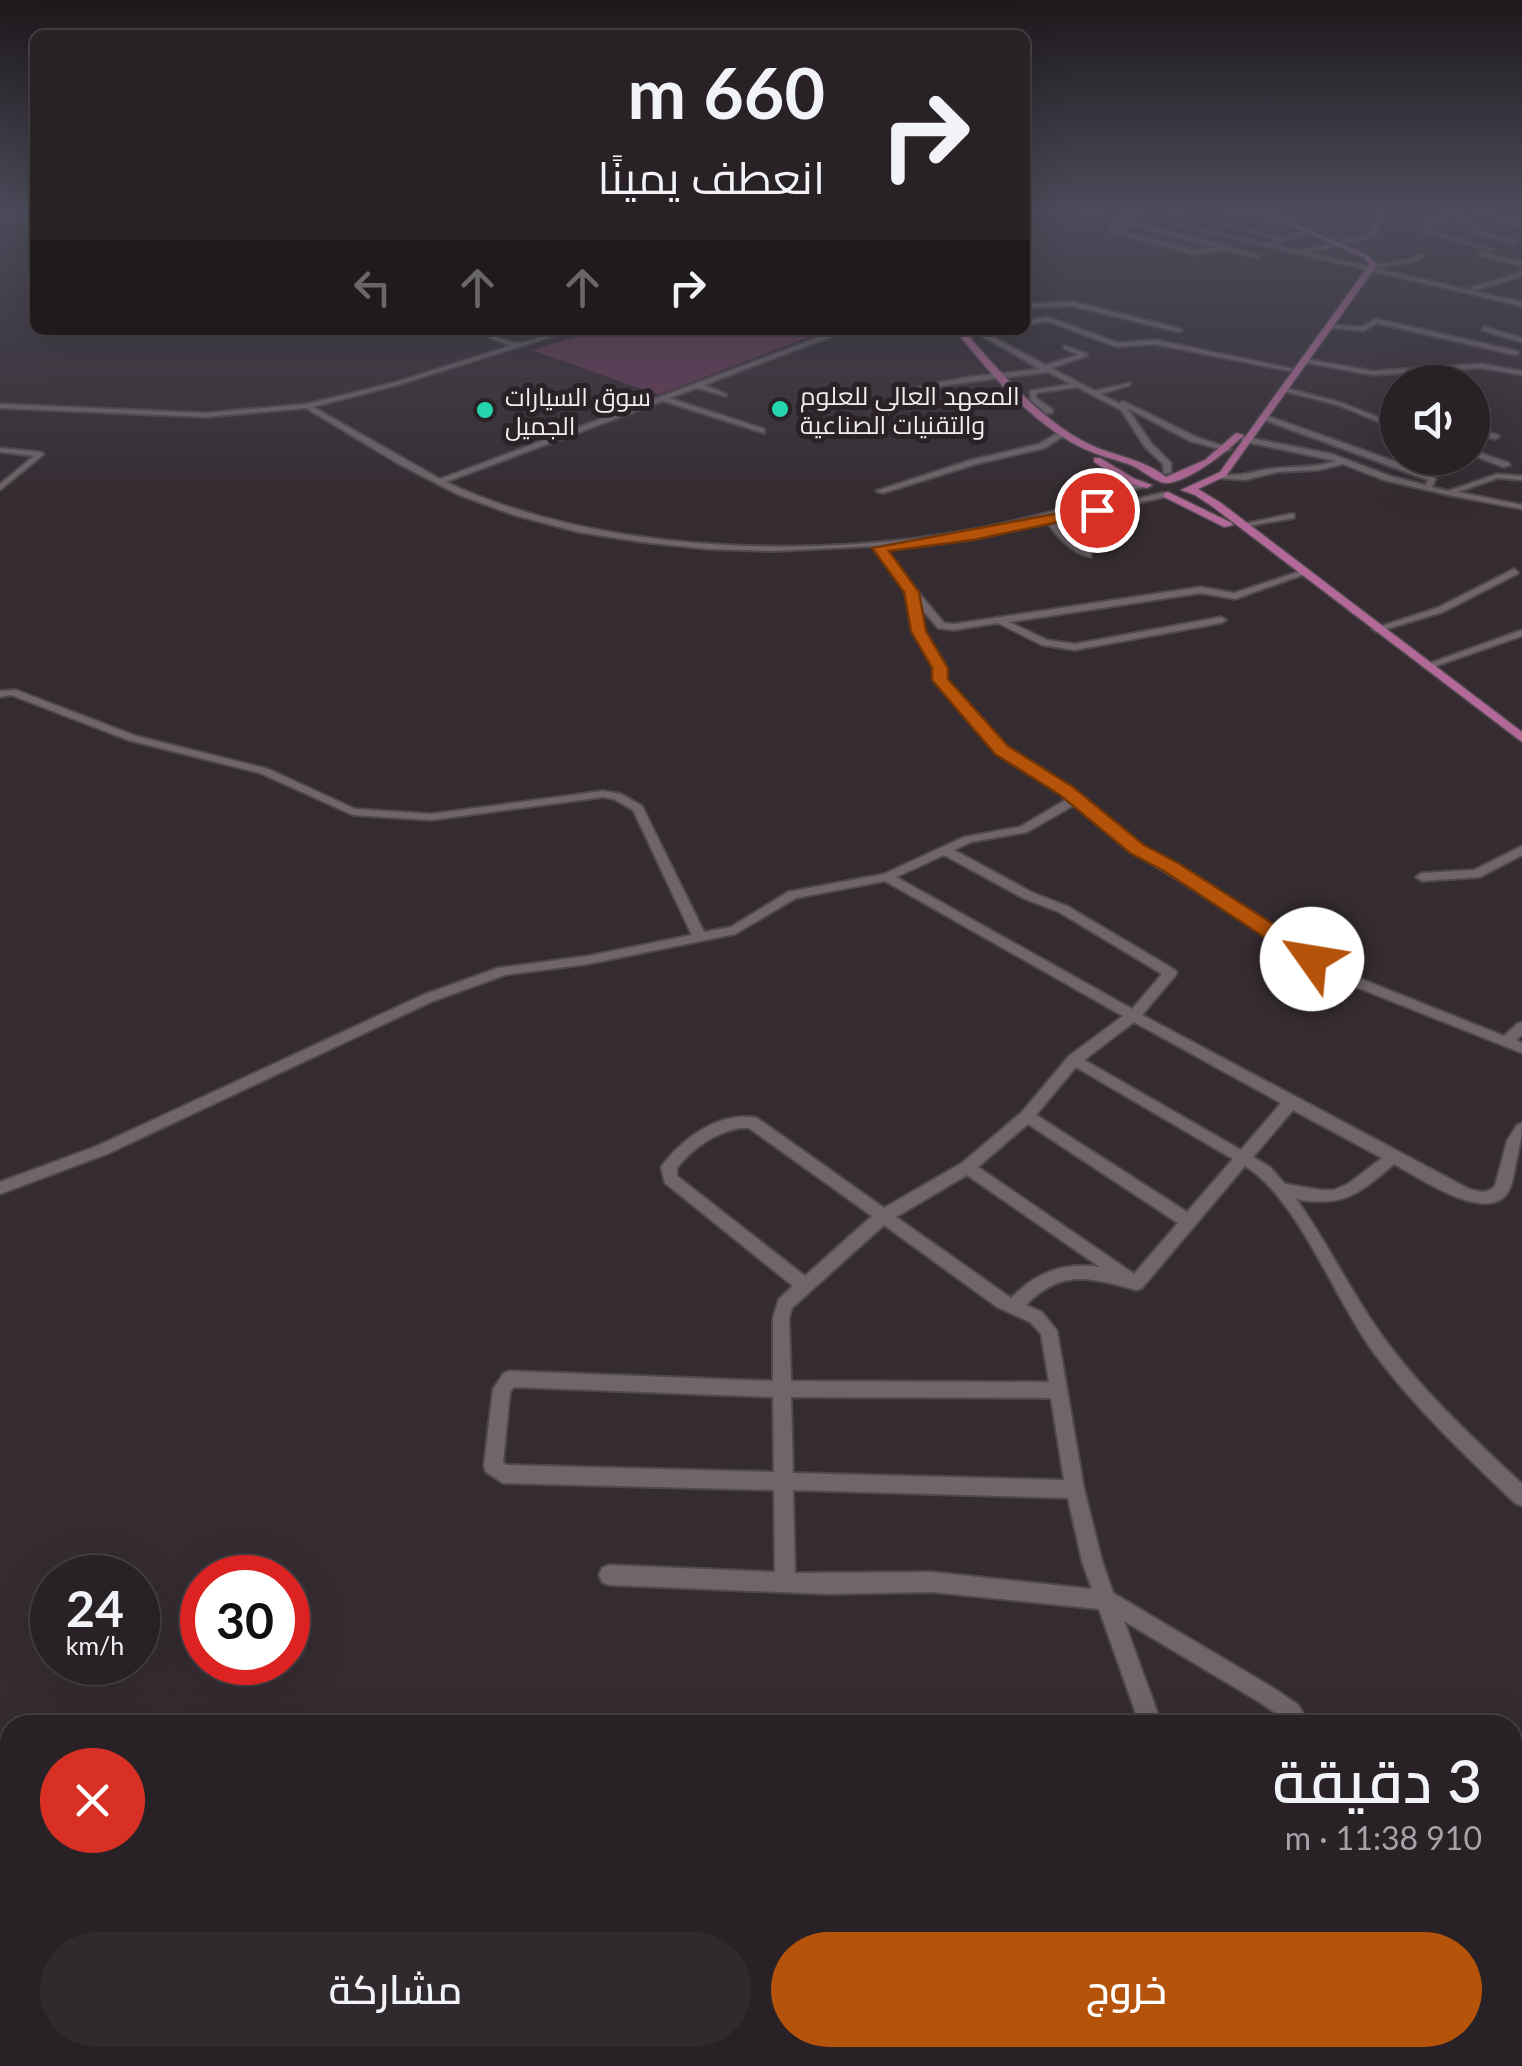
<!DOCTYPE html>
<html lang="ar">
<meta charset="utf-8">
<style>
:root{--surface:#282125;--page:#30292d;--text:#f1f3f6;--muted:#a5a3a7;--line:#443e42;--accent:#b45309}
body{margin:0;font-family:Lato,Cairo,sans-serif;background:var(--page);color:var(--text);direction:rtl;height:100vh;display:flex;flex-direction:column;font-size:38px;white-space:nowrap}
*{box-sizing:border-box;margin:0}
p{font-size:32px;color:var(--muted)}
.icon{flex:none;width:55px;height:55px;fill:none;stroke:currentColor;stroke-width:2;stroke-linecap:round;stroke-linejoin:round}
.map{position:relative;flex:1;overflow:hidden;direction:ltr}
.panel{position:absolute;left:0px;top:1715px;width:1522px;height:352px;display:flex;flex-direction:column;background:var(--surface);border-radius:30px 30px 0 0;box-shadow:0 10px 40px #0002,0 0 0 2px var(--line);direction:rtl}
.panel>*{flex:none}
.top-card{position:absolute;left:30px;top:30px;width:1000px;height:305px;border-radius:15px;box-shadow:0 10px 40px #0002,0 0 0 2px var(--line);direction:rtl;background:#282125;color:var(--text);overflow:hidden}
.fabs{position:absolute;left:1380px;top:365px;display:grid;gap:20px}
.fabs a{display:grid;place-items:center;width:110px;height:110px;border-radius:50%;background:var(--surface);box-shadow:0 10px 40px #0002,0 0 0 2px var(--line);font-size:50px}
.speed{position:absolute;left:30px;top:1555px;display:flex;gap:20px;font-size:50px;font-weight:700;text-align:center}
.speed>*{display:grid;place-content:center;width:130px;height:130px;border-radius:50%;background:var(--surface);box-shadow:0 10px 40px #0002,0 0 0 2px var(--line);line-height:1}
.speed small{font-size:25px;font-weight:400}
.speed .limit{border:15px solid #d22;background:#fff;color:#111}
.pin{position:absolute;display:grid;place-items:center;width:85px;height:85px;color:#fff;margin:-42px;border:5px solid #fff;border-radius:50%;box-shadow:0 2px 10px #0007}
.me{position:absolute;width:110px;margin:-55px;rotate:302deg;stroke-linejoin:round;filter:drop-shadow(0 0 8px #0008)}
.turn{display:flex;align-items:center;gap:35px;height:210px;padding:0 40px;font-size:45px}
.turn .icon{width:130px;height:130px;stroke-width:2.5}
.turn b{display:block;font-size:70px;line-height:85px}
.lanes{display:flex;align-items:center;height:95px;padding:0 40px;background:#0003;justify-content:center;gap:50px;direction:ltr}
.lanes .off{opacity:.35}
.round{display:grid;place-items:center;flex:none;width:105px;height:105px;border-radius:52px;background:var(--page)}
.headline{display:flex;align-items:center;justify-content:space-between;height:170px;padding:0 40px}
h1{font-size:60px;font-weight:600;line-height:75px}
.button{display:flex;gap:20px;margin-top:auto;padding:20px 40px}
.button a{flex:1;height:115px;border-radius:60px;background:var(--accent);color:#fff;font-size:40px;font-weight:600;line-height:115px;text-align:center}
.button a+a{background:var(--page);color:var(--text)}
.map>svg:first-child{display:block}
.green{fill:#653954}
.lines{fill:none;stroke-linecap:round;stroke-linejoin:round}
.minor-casing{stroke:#4f484c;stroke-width:4}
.major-casing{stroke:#4f484c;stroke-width:3}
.minor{fill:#6f656a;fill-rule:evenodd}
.major{fill:#b26997;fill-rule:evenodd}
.route{fill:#b45309;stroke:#753606;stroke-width:2.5}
.poi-dot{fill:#24d5ae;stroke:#2b2227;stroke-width:4}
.labels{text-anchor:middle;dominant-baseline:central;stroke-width:10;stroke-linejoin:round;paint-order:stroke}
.far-poi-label{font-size:25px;fill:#f2ecef;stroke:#2b2227;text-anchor:start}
</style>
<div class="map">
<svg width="1522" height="2066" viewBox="0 0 1522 2066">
<rect width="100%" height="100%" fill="#352c31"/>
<path class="green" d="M599,330H827L658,395L532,350Z"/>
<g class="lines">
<g class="minor-casing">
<path id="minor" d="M1079,211L1131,221L1261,256L1258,258L1223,249L1196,255L1109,231V229L1122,223ZM1128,224L1216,247L1196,251L1116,230Z
M1117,211L1301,251L1370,234L1380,211H1384L1374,236L1308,253L1472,291L1470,288L1522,272V276L1472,291L1522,302V306Z
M1163,211L1284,238L1306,231L1309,233L1278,243L1275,241L1278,239Z
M1221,211H1230L1285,222L1282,224Z
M1463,211H1469L1456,216L1476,223L1479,231L1517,242L1514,244L1475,233L1472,225L1451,218L1429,225V231L1493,249V251L1423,232L1424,223Z
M1471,211L1522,223V227L1471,212Z
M0,213L35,223V227L0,216Z
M1025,221L1028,220L1031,222L1025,225Z
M1481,252L1522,262V266L1479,255Z
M1419,254L1424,255L1417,261L1379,267L1376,265L1413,259Z
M1073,302L1181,329L1182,330L1179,332L1073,306L1025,308V304Z
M1047,317L1118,343L1155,340L1293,369L1290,371L1155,344L1117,347L1047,321L1025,325V321Z
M1376,319L1516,351L1519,353L1516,355L1377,323L1363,331L1328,327L1331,325L1362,327Z
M1484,327L1522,338V342L1482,330Z
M472,330C489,330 505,345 522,343C539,340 554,330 572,330L397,385L313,407L440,479L839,330H848L704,385L726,394V396L697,388L669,398L764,429V433L663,401L446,482C597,553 814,560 976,529C1001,524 1026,519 1050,512C1078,503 1124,476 1151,486L1119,492L1057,515L1002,529L963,537L880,546L944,623L954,624L1201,587L1234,593L1301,571L1308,573L1235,599L1201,593L1009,622L1047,640L1075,644L1221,617L1226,620L1221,623L1075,650L1042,645L998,623L954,630L938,628L919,606L923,631L945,668V679L1010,751L1071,789L1141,846L1351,975L1504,1036L1517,1024L1522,1022V1035L1516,1040L1522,1043V1053L1341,981L1133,852L1076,804L1027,832L971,842L954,850L1033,893L1067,906L1175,970L1177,973L1175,976L1142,1015L1469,1189C1480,1192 1487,1194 1495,1186L1507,1141L1517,1125L1522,1123C1522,1138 1519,1148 1516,1162C1514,1172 1513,1184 1508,1192C1487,1225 1418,1177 1394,1164C1360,1193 1344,1208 1296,1199C1328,1243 1351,1293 1383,1337C1423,1392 1473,1438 1522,1484V1506L1515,1503C1466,1456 1415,1408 1374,1353C1336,1302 1297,1197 1245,1166L1142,1288L1136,1290C1091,1278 1062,1268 1026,1305L1042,1312L1057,1331L1084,1489L1102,1561L1113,1593L1275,1689L1298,1705L1311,1725H1287L1284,1719L1261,1703L1124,1621L1162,1725H1140L1099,1609L932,1592L827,1594L609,1585L602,1582L599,1575L602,1568L609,1565L775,1572L774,1490L503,1483L486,1472L484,1466L493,1389L504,1373L510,1371L773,1381V1318L779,1299L793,1286L665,1183L661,1167L664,1163C686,1136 721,1111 757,1118L884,1208L962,1163L1022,1112L1069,1056L1123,1016L885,881L796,898L735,934L588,964L505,975L433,1001L107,1154L0,1194V1182L97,1146L423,995L498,968L588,956L692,935L633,810L614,799L603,797L431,820L353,815L260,773L128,740L11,695L0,697V691L16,690L136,736L268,769L355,809L431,814L603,791L621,794L642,806L704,932L731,927L788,892L884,874L964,837L1020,827L1069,798L1002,755L936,682L935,668L913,631L908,592L875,548L877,546L774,551L708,549L642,542L578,532L514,515L457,494L399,464L306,408L205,417L0,408V404L205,413L307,404L393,383L511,346ZM944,855L1025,899L1059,912L1162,974L1132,1009L896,877ZM1134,1022L1281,1103L1241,1150L1084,1060ZM1076,1067L1233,1159L1187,1212L1036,1115ZM1293,1110L1382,1158L1348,1184L1334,1190H1321L1285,1184L1270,1167L1253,1157ZM1028,1124L1178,1223L1134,1274L978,1167ZM740,1128H749L872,1216L805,1276L677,1176V1168C693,1148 714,1133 740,1128ZM967,1175L1100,1267C1063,1262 1037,1272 1011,1298L896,1217ZM884,1225L997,1307L1030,1322L1041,1334L1049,1382L791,1381L789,1318L792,1308ZM514,1387L773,1397L774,1472L506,1465L503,1462L510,1392ZM791,1397L1051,1398L1064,1480L793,1473ZM793,1490L1068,1498L1082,1561L1092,1589L932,1572L795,1573Z
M971,330H979L1046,365L1079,355L1064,348V346L1087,354V356L1051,368L1095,391L1130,383V385L1100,394L1120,404L1121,402H1125L1196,437L1231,449L1227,451L1190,441L1127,408L1151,443L1171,463V472L1164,474L1163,464L1145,447L1121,410L1077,387L1036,393V398L1052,409V413H1046L1031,400L1030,391L1071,384L1048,372L946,385L911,395L877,422L879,431H873L870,419L895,400L923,386L968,377L1040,369Z
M1305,359L1372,371L1482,364L1522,371V375L1482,368L1372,375L1303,362Z
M1282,387L1342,403L1398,425V430L1338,405L1280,390Z
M1262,414L1430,474L1436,479L1432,487L1448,491L1497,474L1522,476V480L1498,478L1458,492L1522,505V509L1448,495L1384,480L1343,464L1318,470L1277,472L1244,480L1218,478V474H1221C1242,478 1258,469 1278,468C1298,466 1317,468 1336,461L1242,441V437H1245L1332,454L1390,476L1425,485L1428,480L1259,418Z
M1472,428L1498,435L1499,437L1495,439L1472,432Z
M1056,434L1063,436L1045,448L976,464L883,493L876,491L971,460L1039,444Z
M0,448L40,452L44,454L0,490V484L34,456L0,452Z
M1472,450L1509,463L1510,465L1503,467L1472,455Z
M1162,493H1165V497L1075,516L1071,514Z
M1291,514H1294V518L1242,527L1238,525Z
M1047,518H1053L1063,533L1091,553V557C1072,554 1056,536 1046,520Z
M1514,569L1518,572L1517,574L1443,612L1377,632L1372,629L1437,608Z
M1522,630V636L1430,668L1422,666Z
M1522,846V855L1480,877L1422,881L1416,877L1422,873L1474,870Z
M1256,2058H1280L1283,2066H1259Z
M1436,2058H1461L1464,2066H1439Z"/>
</g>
<g class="major-casing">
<path id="major" d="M1258,211H1266L1369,256L1377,265L1226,476L1198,489L1221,503L1522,732V742L1213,507L1195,495L1181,490L1220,472L1369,265L1365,258Z
M955,330H963C999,370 1034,414 1081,440C1109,456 1141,457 1166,477L1205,460L1236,433L1244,435C1229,450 1187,484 1165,483C1155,482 1141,469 1131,465C1114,459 1096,455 1080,447C1029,421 990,373 955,330Z
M1094,458H1100L1135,479L1152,485L1147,488L1127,483L1094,462Z
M1168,492L1232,523L1233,525L1224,527L1164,497V493Z"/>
</g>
<use href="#minor" class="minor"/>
<use href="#major" class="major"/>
</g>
<linearGradient id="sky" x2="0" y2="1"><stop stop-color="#1d181b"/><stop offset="0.42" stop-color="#4b4b5a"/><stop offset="1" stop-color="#4b4b5a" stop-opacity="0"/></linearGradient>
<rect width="1522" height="500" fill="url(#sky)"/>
<path class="route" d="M1097,506L1102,507V513L973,540L889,551L919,592L926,631L948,668V679L1008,746L1073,787L1144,845L1178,863L1320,954L1323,959L1320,964H1305L1164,871L1130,853L1060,795L995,754L932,680V668L911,631L904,592L872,548Z"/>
<g class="poi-dot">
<circle cx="780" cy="409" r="10"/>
<circle cx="485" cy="410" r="10"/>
</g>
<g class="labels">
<g class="far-poi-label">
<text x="800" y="395">المعهد العالي للعلوم<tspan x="800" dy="29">والتقنيات الصناعية</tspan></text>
<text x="505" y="396">سوق السيارات<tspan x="505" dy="29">الجميل</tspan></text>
</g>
</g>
</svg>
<div class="fabs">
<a><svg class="icon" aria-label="sound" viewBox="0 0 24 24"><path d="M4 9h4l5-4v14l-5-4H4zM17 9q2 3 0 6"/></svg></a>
</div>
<div class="speed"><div>24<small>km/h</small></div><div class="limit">30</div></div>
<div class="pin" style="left:1097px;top:510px;background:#d93025"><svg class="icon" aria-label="arrive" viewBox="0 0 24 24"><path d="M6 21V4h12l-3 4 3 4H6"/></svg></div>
<svg class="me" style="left:1312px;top:959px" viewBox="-20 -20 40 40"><circle r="19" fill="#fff"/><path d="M0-13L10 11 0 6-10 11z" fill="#b45309"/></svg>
<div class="top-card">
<div class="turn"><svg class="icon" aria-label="right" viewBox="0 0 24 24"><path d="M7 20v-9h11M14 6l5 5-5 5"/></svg><div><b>660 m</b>انعطف يمينًا</div></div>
<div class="lanes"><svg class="icon off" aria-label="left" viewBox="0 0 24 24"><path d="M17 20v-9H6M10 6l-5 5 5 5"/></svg><svg class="icon off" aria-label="ahead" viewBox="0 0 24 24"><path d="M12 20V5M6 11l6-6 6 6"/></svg><svg class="icon off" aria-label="ahead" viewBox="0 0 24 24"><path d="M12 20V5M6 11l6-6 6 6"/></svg><svg class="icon" aria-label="right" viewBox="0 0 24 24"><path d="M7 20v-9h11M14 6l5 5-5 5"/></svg></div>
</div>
<section class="panel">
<div class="headline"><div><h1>3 دقيقة</h1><p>910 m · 11:38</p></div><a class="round" style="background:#d93025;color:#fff"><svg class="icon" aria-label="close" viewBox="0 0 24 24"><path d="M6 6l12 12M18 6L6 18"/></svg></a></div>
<div class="button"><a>خروج</a><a>مشاركة</a></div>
</section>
</div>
